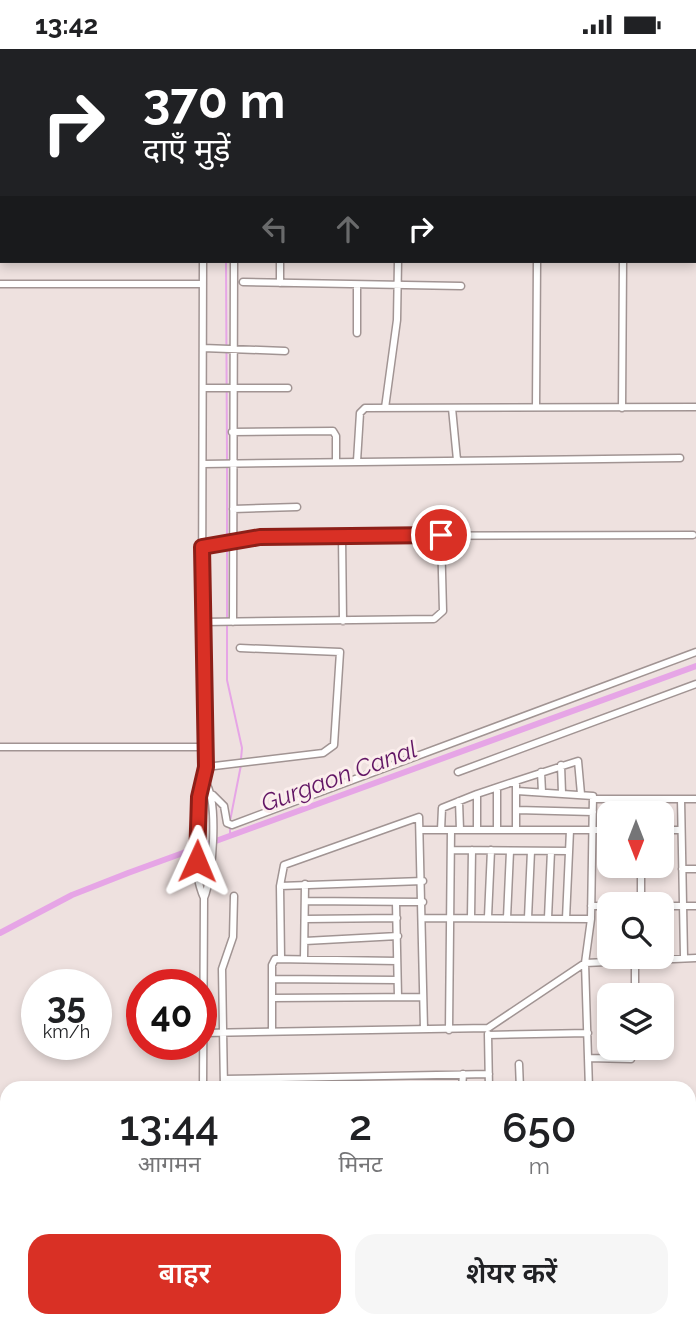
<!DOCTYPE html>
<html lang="hi">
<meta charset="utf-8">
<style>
:root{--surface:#fff;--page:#f6f6f6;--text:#202124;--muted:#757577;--accent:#d93025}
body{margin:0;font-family:Raleway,"Noto Sans Devanagari",sans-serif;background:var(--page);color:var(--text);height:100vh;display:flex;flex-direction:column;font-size:26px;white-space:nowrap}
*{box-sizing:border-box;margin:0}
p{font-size:23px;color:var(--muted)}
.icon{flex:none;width:38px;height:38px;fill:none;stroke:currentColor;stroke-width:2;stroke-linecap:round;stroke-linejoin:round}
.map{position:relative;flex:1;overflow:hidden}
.details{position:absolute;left:0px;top:1032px;width:696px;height:247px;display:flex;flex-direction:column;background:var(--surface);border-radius:21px 21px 0 0;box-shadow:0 4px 10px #0003}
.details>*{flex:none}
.banner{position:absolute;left:0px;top:0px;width:696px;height:214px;box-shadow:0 4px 10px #0003;background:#202124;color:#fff;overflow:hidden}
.needle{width:46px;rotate:180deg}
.fabs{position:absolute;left:597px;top:752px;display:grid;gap:14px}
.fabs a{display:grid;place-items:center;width:77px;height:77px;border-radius:14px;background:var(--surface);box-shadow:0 4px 10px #0003;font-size:35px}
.speed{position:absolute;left:21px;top:920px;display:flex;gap:14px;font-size:35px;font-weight:700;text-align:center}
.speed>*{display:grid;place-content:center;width:91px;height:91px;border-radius:50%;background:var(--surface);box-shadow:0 4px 10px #0003;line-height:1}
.speed small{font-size:18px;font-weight:400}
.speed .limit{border:10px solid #d22;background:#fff;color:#111}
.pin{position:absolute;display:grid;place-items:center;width:60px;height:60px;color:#fff;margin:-30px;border:4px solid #fff;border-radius:50%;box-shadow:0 2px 7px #0007}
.me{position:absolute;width:77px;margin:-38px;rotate:1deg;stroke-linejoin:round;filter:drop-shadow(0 0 5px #0008)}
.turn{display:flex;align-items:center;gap:24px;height:147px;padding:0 28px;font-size:32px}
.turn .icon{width:91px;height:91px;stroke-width:2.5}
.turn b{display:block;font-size:49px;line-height:60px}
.lanes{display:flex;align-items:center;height:66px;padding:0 28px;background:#0003;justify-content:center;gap:35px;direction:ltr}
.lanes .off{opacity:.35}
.eta{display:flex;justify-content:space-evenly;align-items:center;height:119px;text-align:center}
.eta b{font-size:42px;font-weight:600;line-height:49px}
.primary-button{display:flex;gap:14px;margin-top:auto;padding:14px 28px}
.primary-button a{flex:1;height:80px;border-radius:21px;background:var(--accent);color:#fff;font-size:28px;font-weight:600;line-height:80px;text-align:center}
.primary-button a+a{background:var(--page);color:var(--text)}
.status{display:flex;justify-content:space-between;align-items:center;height:49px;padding:0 35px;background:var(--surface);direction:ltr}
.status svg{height:19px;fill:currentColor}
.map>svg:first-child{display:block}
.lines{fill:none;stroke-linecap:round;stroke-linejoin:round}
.stream{stroke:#e6a5e6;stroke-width:2}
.canal{stroke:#e6a5e6;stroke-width:6}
.minor-casing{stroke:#a19493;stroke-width:9}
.major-casing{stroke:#a19493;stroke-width:10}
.minor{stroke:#fff;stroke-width:6}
.major{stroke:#fff;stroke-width:8}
.route-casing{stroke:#8d1f18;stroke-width:18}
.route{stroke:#d93025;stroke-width:12}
.labels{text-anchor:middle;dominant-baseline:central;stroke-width:6;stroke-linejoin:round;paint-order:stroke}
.water-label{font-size:24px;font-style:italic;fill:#621665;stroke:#fbeeec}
</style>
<div class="status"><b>13:42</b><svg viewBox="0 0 49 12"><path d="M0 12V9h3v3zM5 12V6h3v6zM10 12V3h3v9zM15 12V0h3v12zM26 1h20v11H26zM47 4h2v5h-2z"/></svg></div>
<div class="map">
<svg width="696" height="1278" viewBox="0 0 696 1278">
<rect width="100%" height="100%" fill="#eee1df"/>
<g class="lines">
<path class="stream" d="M226,0V2
M226,212L227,411
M227,417V569
M227,574V631L242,699L241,710
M230,772L241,716
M230,787V778
M686,1272L696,1275"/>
<path class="canal" d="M0,884L72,846L128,824L696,617"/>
<g class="minor-casing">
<path id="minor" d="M202,0V2
M237,0V2
M378,0V2
M590,0V2
M420,2L428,0
M695,168H696
M203,212L202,564L206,718C205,728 201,735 200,744C195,775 191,820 204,849
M243,233L461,237
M280,234V212
M0,235H203
M357,284V237
M203,299L285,302
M203,339H288
M536,358L537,212
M385,359L397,271L398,212
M452,359L457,411
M622,359L623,212
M232,383L333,382L336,387V412
M357,412L360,364L365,359L696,358
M203,415L680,409
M233,460L297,458
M342,487L343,572
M202,498L234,491L279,487L693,486
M202,573L434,570L443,562L441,486
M233,573L234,212
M0,698H204
M561,716L562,744
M206,718L323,704L334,696L340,603L240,599
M458,723L696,635
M541,723L542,743
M516,732L578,712L581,745
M497,739V780
M517,742L593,747L591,870L585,914L589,1040
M213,746L224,757L227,774L232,776L696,603
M594,750H696
M681,750L684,908
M459,752L460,781
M517,761L593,763
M421,781H609
M441,781L442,759L477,745
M477,781V745L516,732V779
M662,781H681
M451,801L569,802
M682,820H696
M280,837L423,832
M305,852L423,853
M396,854L398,948
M641,856V817
M591,857H609
M662,857H696
M471,868L472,801
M488,868L491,801
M424,869L591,870
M507,869L510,802
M528,869L531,802
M548,869L551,802
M306,870L397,869
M566,870L570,781
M305,892L398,887
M281,909L280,837L284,816L419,768L424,980
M304,910L305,835
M272,930L397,931
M635,947V911
M272,949L423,948
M272,981V916L275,910L397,912
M449,981L451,781
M204,984L488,979L585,914L696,909
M488,985L489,1040
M488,986L588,984
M634,1003V999
M588,1009L631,1010
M519,1015L520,1040
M224,1030L489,1025
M203,1040L204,849C213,828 219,751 205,733
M224,1040L222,920L233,888L234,847
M462,1040L463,1025
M405,1278L406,1272
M414,1278L415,1272
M639,1278V1272"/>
</g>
<g class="major-casing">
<path id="major" d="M0,1065L7,1067
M690,1238L696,1239"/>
</g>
<use href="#minor" class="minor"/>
<use href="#major" class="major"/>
</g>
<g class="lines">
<g class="route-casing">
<path id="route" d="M197,812L199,748L206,718L202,498L260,488L441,486"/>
</g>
<use href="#route" class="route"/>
</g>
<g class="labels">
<g class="water-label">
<text transform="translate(339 727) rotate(-20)">Gurgaon Canal</text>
</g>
</g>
</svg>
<div class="fabs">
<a><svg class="needle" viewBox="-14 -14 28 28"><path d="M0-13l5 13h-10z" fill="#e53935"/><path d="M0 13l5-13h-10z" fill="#757577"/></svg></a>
<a><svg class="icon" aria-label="search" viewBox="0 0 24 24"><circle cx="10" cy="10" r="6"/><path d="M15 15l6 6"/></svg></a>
<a><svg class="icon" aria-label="layers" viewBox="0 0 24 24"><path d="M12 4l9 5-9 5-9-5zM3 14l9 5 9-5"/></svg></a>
</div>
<div class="speed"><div>35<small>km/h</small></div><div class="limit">40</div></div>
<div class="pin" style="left:441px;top:486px;background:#d93025"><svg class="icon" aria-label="arrive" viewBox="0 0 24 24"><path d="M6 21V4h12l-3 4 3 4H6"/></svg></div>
<svg class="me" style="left:197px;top:812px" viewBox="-20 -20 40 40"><path d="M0-17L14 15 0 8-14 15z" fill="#d93025" stroke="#fff" stroke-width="4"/></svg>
<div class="banner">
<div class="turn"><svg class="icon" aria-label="right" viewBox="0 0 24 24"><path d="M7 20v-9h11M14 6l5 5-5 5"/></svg><div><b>370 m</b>दाएँ मुड़ें</div></div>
<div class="lanes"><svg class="icon off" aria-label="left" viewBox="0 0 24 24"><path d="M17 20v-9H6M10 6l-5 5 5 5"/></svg><svg class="icon off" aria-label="ahead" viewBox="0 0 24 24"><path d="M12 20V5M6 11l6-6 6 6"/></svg><svg class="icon" aria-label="right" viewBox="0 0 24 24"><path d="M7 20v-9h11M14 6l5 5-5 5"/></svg></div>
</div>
<section class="details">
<div class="eta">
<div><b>13:44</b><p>आगमन</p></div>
<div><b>2</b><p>मिनट</p></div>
<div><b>650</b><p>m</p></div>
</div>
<div class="primary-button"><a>बाहर</a><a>शेयर करें</a></div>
</section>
</div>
